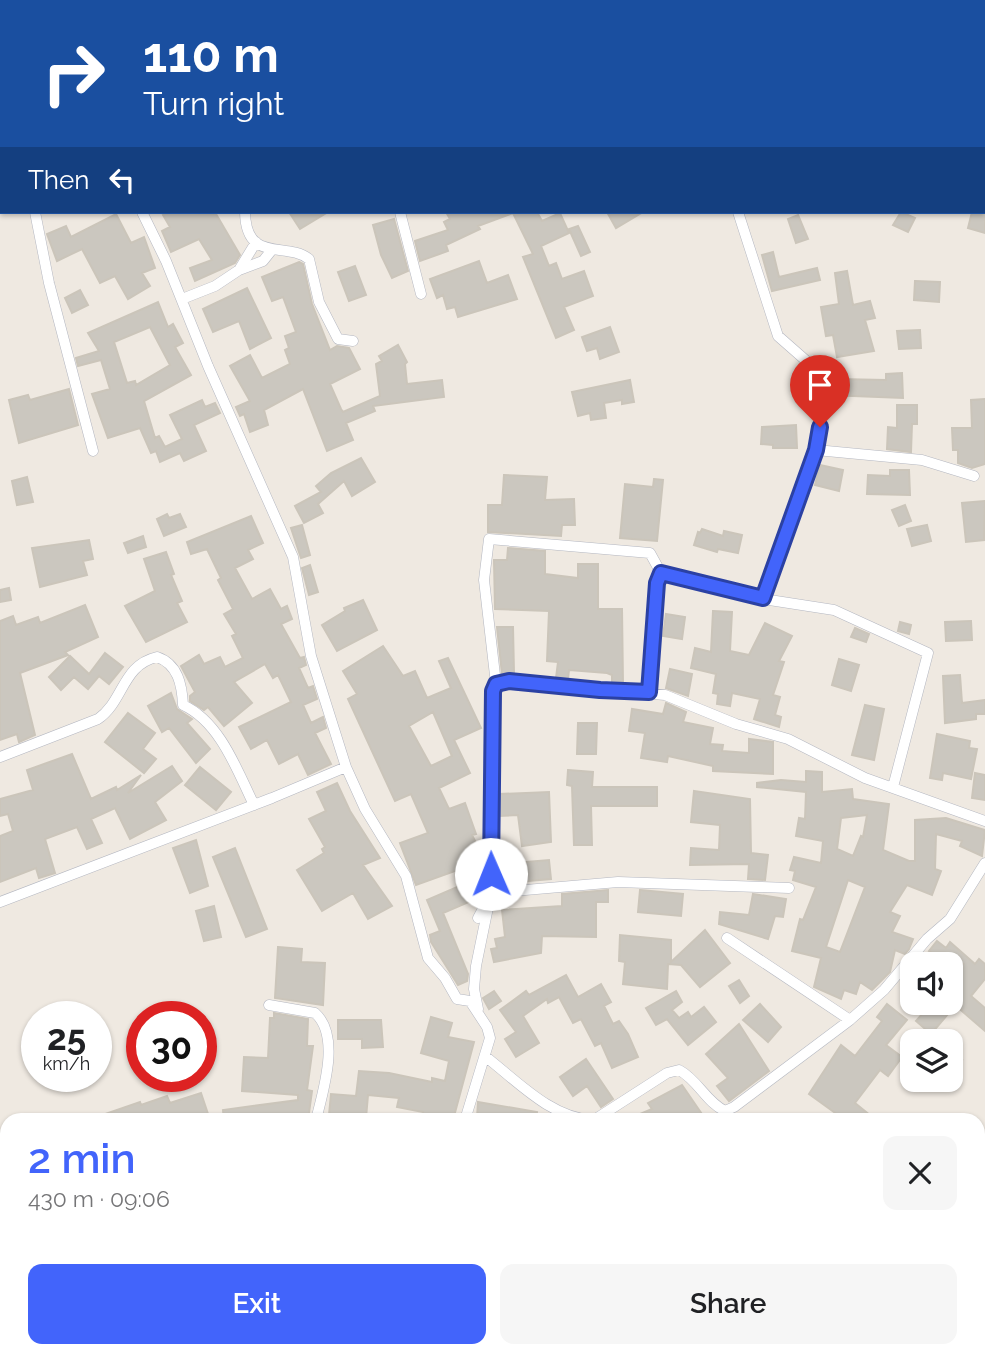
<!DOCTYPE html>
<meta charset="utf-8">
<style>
:root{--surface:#fff;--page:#f6f6f6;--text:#202124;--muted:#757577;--accent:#4264fb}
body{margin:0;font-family:Raleway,sans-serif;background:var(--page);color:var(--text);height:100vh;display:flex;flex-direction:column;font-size:26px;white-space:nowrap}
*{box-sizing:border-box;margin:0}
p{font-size:23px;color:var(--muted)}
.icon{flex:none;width:38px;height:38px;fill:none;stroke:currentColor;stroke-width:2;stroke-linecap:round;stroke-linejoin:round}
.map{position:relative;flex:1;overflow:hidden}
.panel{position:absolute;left:0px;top:1113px;width:985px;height:245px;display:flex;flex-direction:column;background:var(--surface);border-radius:21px 21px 0 0;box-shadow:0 2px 5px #0004}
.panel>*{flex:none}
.hud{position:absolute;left:0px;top:0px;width:985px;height:214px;box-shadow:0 2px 5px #0004;background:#1a4fa0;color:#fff;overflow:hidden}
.buttons{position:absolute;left:900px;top:952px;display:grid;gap:14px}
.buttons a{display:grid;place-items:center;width:63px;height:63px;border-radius:14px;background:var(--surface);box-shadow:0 2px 5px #0004;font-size:35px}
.speed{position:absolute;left:21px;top:1001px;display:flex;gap:14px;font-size:35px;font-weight:700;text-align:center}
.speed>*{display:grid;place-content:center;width:91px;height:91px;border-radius:50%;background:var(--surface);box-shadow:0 2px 5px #0004;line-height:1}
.speed small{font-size:18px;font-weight:400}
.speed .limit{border:10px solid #d22;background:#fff;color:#111}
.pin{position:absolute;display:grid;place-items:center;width:60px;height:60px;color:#fff;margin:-72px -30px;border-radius:50% 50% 50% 0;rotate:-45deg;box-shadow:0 0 7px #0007}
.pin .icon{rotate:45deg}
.me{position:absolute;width:77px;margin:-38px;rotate:359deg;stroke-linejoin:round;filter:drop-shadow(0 0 5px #0008)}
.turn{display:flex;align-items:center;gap:24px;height:147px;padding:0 28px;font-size:32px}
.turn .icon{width:91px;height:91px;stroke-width:2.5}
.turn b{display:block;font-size:49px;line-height:60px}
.then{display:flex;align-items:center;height:66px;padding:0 28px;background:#0003;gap:14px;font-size:26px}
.round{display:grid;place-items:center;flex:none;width:74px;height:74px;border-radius:14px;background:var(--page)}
.headline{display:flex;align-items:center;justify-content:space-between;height:119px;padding:0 28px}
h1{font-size:42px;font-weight:600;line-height:52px;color:var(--accent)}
.button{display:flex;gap:14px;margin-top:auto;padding:14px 28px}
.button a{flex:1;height:80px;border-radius:14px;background:var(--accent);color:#fff;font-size:28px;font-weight:600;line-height:80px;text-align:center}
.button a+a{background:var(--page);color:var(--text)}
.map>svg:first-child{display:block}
.building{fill:#cbc7bf;stroke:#cbc5ba;stroke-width:2;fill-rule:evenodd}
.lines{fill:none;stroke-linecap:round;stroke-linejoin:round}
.street-casing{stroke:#b4b7c1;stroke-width:11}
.street{stroke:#fff;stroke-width:10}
.route-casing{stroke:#2b41a3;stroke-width:18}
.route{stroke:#4264fb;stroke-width:12}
</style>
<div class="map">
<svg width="985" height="1358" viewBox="0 0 985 1358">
<rect width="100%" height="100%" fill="#efe9e1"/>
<path class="building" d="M170,212L216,214L240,255L235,263L195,281L190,268L212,260L199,239L171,252L162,231L170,227L163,215Z
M289,212H328L300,229Z
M446,212H537L542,221L560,213L569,233L541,246L549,266L556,263L562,279L584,271L593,296L564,307L574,330L556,338L523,257L533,254L513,213L478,226L480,229L446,245L448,251L420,261L415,241L448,230L444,222L450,219Z
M607,212H643L616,228Z
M901,212L915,218L908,232L893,225Z
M972,212H985V233L968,228Z
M116,214L131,243L144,237L155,268L142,273L150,286L128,299L115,276L100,283L82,249L57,261L47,234L66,226L71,237Z
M798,215L808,239L796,243L788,219Z
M394,219L408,271L392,278L381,255L373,225Z
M578,226L590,252L581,256L569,229Z
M773,252L779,277L817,268L820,280L772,291L762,255Z
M479,261L487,283L508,275L517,299L458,317L455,307L447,309L443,295L437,298L430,279Z
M299,262L303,264L312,304L330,350L337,346L349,348L360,369L330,384L341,409L343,412L380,396L376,364L382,361L379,356L398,345L407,362L405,364L407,384L442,380L444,397L373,406L375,411L346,423L353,440L327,451L303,389L264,410L268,425L250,432L244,414L240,416L236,407L250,401L230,366L250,355L262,378L290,364L285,350L289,348L285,336L296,332L283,297L272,301L262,277Z
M355,266L366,295L349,301L338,272Z
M847,271L853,305L870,301L875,318L865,320L874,351L837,357L833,335L826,336L821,307L839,304L835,273Z
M915,281L940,282L939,302L914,300Z
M247,288L271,338L250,349L239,321L213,332L203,309Z
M80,290L88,305L72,313L65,298Z
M158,302L168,327L173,324L183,343L175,347L191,375L144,401L155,438L159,436L165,447L182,439L170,415L202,400L205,407L215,403L220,413L194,425L206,451L184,461L180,453L160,462L156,451L151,453L140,428L108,438L92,394L110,389L101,360L78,366L76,358L99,351L88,333ZM150,327L170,365L136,385L135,381L127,383L114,342Z
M610,327L619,352L600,359L597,348L587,351L582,337Z
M920,330L921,348L899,349L897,331Z
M902,373L903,398L828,395L829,386L838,387V379L886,380V374Z
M630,380L634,402L622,404V400L604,403L606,418L591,420L590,413L578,416L572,392Z
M69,389L78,425L19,443L9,400L28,395L30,400Z
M985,399V464L972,468L958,463V450H953L952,428H972L971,400Z
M897,405H917V424H912L911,452L887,449L888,427L897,428Z
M796,425L797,448H773V445L761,444L762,427Z
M361,458L375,482L352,496L344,481L318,504L323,513L304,523L295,506L321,492L316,486L331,473Z
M820,465L843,470L839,491L815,485Z
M890,470H909L910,495L867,494L868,475L890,476Z
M504,475L547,477L545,500L574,499L575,525H562L561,536L488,532V505H502Z
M27,477L33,502L17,505L12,481Z
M654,479L663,480L657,541L620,538L625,484L653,487Z
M985,501L984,540L966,542L962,503Z
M905,505L911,521L899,526L892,510Z
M167,514L169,518L180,514L186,527L164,536L157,519Z
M251,516L263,543L248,550L253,559L235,568L252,599L270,589L281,609L287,606L292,619L281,624L300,658L304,657L306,665L299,668L308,688L313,686L317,699L303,705L311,723L323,717L326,728L315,733L331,764L308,775L298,754L279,764L267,740L251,749L239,727L291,702L278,675L273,678L265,664L234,682L252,703L224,726L208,707L204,710L190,701V696L195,692L181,666L199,655L204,664L220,657L225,667L243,658L232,636L236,634L224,614L233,609L218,580L221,578L207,549L191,554L187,542Z
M302,525L310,555L301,558L291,528Z
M927,525L931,541L912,546L907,529Z
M702,529L723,536L724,531L742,535L738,553L718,549L717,552L694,545L698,532L700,533Z
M143,536L146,547L128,553L124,543Z
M89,540L93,559L83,561L87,575L40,587L32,548Z
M508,548L545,551V574L578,578V564H598V609H622L623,684L612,683V675L607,673L569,670L568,679L556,678L558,662L547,661L549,611L495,609L494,560H507Z
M166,552L174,574L171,575L182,601L177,603L187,622L146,642L125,606L155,591L144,559Z
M310,565L318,592L309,595L302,568Z
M9,588L11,600L0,602V590Z
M363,600L377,630L337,651L322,625L345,611L344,608Z
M85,605L98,637L65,652L68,655L20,673L35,735L19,742L17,734L0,740V621L13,616L16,625L38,617L40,623Z
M713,611L732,612L730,651L749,655L765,623L792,636L779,661L784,662L773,695L780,697L775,715L781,717L779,727L754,719L760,699L732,693L730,706L717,704L718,694L713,693L716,674L691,668L695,648L711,652Z
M666,614L685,617L682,639L663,636Z
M971,621L972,640L946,641L945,622Z
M900,622L911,625L909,634L898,631Z
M497,627H513L514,673L502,674Z
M855,628L869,634L866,642L851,637Z
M383,646L403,676L415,671L427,698L451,688L439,661L448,658L481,728L454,740L470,773L439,788L449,809L465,803L476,834L472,835L479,849L474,851L480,862L416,885L400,843L428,833L411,794L395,801L348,699L357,694L343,671ZM433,712L452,756L431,766L409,726Z
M105,653L123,667L109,684L99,676L88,689L74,677L61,690L49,677L70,656L89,674Z
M839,659L859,665L851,691L832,685Z
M670,669L692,674L688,696L666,688Z
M960,675L962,703L985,700V714H976V719L945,723L943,676Z
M171,693L177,709L192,719L187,723L210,749L196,763L169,728L162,732L148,706Z
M666,703L686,712L683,722L713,728L710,744L723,745L722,751L749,753V739L773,742V774L713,771V766L668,756L667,762L641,758L645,733L629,731L632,709L663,714Z
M865,705L884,709L874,760L852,755Z
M128,713L155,733L143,749L156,759L144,773L105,742Z
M578,723H597L596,754H577Z
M937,734L970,741L969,748L977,749L971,779L943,773L942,780L930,778Z
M72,754L91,799L116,787L117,790L141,775L128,793L172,766L182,781L155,802L166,820L130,839L115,808L91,819L102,843L87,849L77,827L45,839L55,873L39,878L36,868L0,882V836L13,831L8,814L0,816V799L33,790L27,770Z
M200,767L231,792L216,810L185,785Z
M568,770L593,772L592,787H657V806H591L592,845H574L572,786L567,785Z
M806,771L822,772V792L852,789L853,799L889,804L883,850L909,861H915V820L946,818L985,830L982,856L960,846L962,841L936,834L935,869L941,871L932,895L907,885L890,912L900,916L892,932L913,939L909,949L905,954L895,950L890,972L872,990L860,982L856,994L844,990L841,999L814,987L821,958L792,951L800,919L803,920L816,887L793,880L795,871L790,870L794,857L821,863L823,841L796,836L799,818L805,819L806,792L757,787V783L781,780L806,782ZM867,815L863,837L861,836L853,856L837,849L841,818ZM848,880L865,887L840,952L826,947Z
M975,773L985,775V800L972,798Z
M337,783L350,811L380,858L363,865L392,906L368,919L353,893L322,911L297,870L324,853L322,849L325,847L309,819L326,811L317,792Z
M694,791L750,799L751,853L768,855L765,880L748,879L749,864L690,865L691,848L719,850L720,825L691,822Z
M549,792L551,842L522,846L518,815L499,816V794Z
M196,840L208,886L190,893L173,848Z
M235,848L267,929L246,937L213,857Z
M549,860L551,879L517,882L515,863Z
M471,881L478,898L443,913L468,974L467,981L458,985L431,942L430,935L440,931L427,900Z
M608,890V902H596V937L542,936L541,953L494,962L491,949L497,948L495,939L505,937L502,910L562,906V894Z
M640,890L683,894L681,916L638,912Z
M753,894L786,899L783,917L775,916L768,939L719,924L720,912L749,915Z
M214,906L221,937L204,941L196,911Z
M705,930L730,963L700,987L681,965L668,964L667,989L623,984L625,962L619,961L620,935L671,940V962Z
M937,941L946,948L950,942L975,964L979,959L985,964V979L971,996L985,1008V1031L955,1005L950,1011V979L963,964H922L932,953L929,951Z
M278,947L302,949L301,962L325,963L323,1005L275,998Z
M566,975L578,997L601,984L611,1002L604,1006L613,1024L619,1021L628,1034L638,1057L612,1068L601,1043L595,1046L581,1019L573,1023L559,997L548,1003L547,999L523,1016L539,1043L516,1057L505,1039L516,1032L500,1010L526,991L529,995Z
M739,980L749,996L740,1003L729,986Z
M494,991L501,1001L489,1009L483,998Z
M676,991L682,1002L672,1010L679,1018L688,1012L691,1017L704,1007L716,1022L688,1045L667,1019L656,1025L646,1008Z
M932,1003L948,1014L931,1034L916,1021Z
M760,1004L781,1027L768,1042L743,1020Z
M887,1004L907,1020L886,1045L902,1057L888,1076L880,1070L855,1103L876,1120H845L809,1094L841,1045L855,1056L882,1021L877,1017Z
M274,1013L308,1019L307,1046H313L307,1090L312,1091L308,1120H224L223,1110L298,1100V1095L242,1091L244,1057L268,1058L270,1018H274Z
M431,1017L452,1023L448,1037L474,1042L453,1120H422L423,1112L397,1107L399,1098L368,1095L366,1118L329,1115L331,1094L356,1096L359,1071L389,1073L432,1082V1078L445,1081L449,1061L421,1053Z
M338,1020H381L383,1047L362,1048V1039H338Z
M739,1024L769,1071L729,1101L717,1086L728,1078L706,1054Z
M950,1051L962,1060L950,1074Z
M586,1059L613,1099L601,1107L587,1086L573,1096L560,1077Z
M682,1085L706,1120H626L652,1109L648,1103Z
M201,1093L209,1117L202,1120H88L140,1102L141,1105L167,1096L170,1103Z
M478,1102L537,1112L536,1120L477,1118Z"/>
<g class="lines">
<g class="street-casing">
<path id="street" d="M28,0V2
M202,0L204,2
M271,0L272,2
M627,0L628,2
M365,2L366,0
M919,2L920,0
M984,36H985
M984,186H985
M35,212L49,283L93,451
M142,212L166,261L208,366L293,557L311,656L346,767L365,809L406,876L428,958L445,978L457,999L470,1001L487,1027L490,1038L465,1120
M245,212C246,264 286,241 309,259L319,302L338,339L353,341
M400,212L421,294
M738,212L778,336L811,365L814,395L824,405L816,450L763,599
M239,270L256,242
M182,299L215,286L239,270L263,261L271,251
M816,450L922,460L974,476
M496,684L484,580L489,539L650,553L661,573L763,599L834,610L928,653L893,787
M649,692L657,583L661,573
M0,757L98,719C124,701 122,665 157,657C178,664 182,685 183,705C220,722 237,770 254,805
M491,893L618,882L789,888
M0,902L272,798L346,767
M478,918L486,903
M727,938L850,1020
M269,1005L315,1013C341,1036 323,1091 316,1120
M478,1009L474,989L476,966L491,893L493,691L502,681L665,695L736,724L788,739L865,778L985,821
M486,1057C517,1081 551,1118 592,1120
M594,1120L667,1073L679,1070C698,1080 706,1102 725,1111L734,1107L850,1020L884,990L927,939L950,919L985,863
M0,1206L7,1204
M96,1351L98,1358
M258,1358L261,1351
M406,1358V1351
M688,1358L696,1351"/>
</g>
<use href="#street" class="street"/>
</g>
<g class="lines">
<g class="route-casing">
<path id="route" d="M491,874L493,691L496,684L509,681L600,690L649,692L657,583L661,573L763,598L816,450L820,427"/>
</g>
<use href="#route" class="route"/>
</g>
</svg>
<div class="buttons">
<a><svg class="icon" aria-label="sound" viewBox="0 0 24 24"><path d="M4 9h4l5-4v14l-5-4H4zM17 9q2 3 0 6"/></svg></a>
<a><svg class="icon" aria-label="layers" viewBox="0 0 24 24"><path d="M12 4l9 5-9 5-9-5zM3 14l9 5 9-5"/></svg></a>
</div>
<div class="speed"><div>25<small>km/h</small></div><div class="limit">30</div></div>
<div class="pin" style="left:820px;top:427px;background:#d93025"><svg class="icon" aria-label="arrive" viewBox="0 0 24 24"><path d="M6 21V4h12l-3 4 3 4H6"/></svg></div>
<svg class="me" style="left:491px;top:874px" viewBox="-20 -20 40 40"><circle r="19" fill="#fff"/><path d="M0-13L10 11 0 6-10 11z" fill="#4264fb"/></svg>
<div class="hud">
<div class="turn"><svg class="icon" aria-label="right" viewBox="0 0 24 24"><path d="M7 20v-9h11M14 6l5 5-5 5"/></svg><div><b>110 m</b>Turn right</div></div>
<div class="then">Then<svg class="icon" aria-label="left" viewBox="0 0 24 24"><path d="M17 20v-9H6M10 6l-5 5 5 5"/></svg></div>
</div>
<section class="panel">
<div class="headline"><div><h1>2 min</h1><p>430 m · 09:06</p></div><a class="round"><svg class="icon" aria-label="close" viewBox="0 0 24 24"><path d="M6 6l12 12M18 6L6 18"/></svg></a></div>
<div class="button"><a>Exit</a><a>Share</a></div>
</section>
</div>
